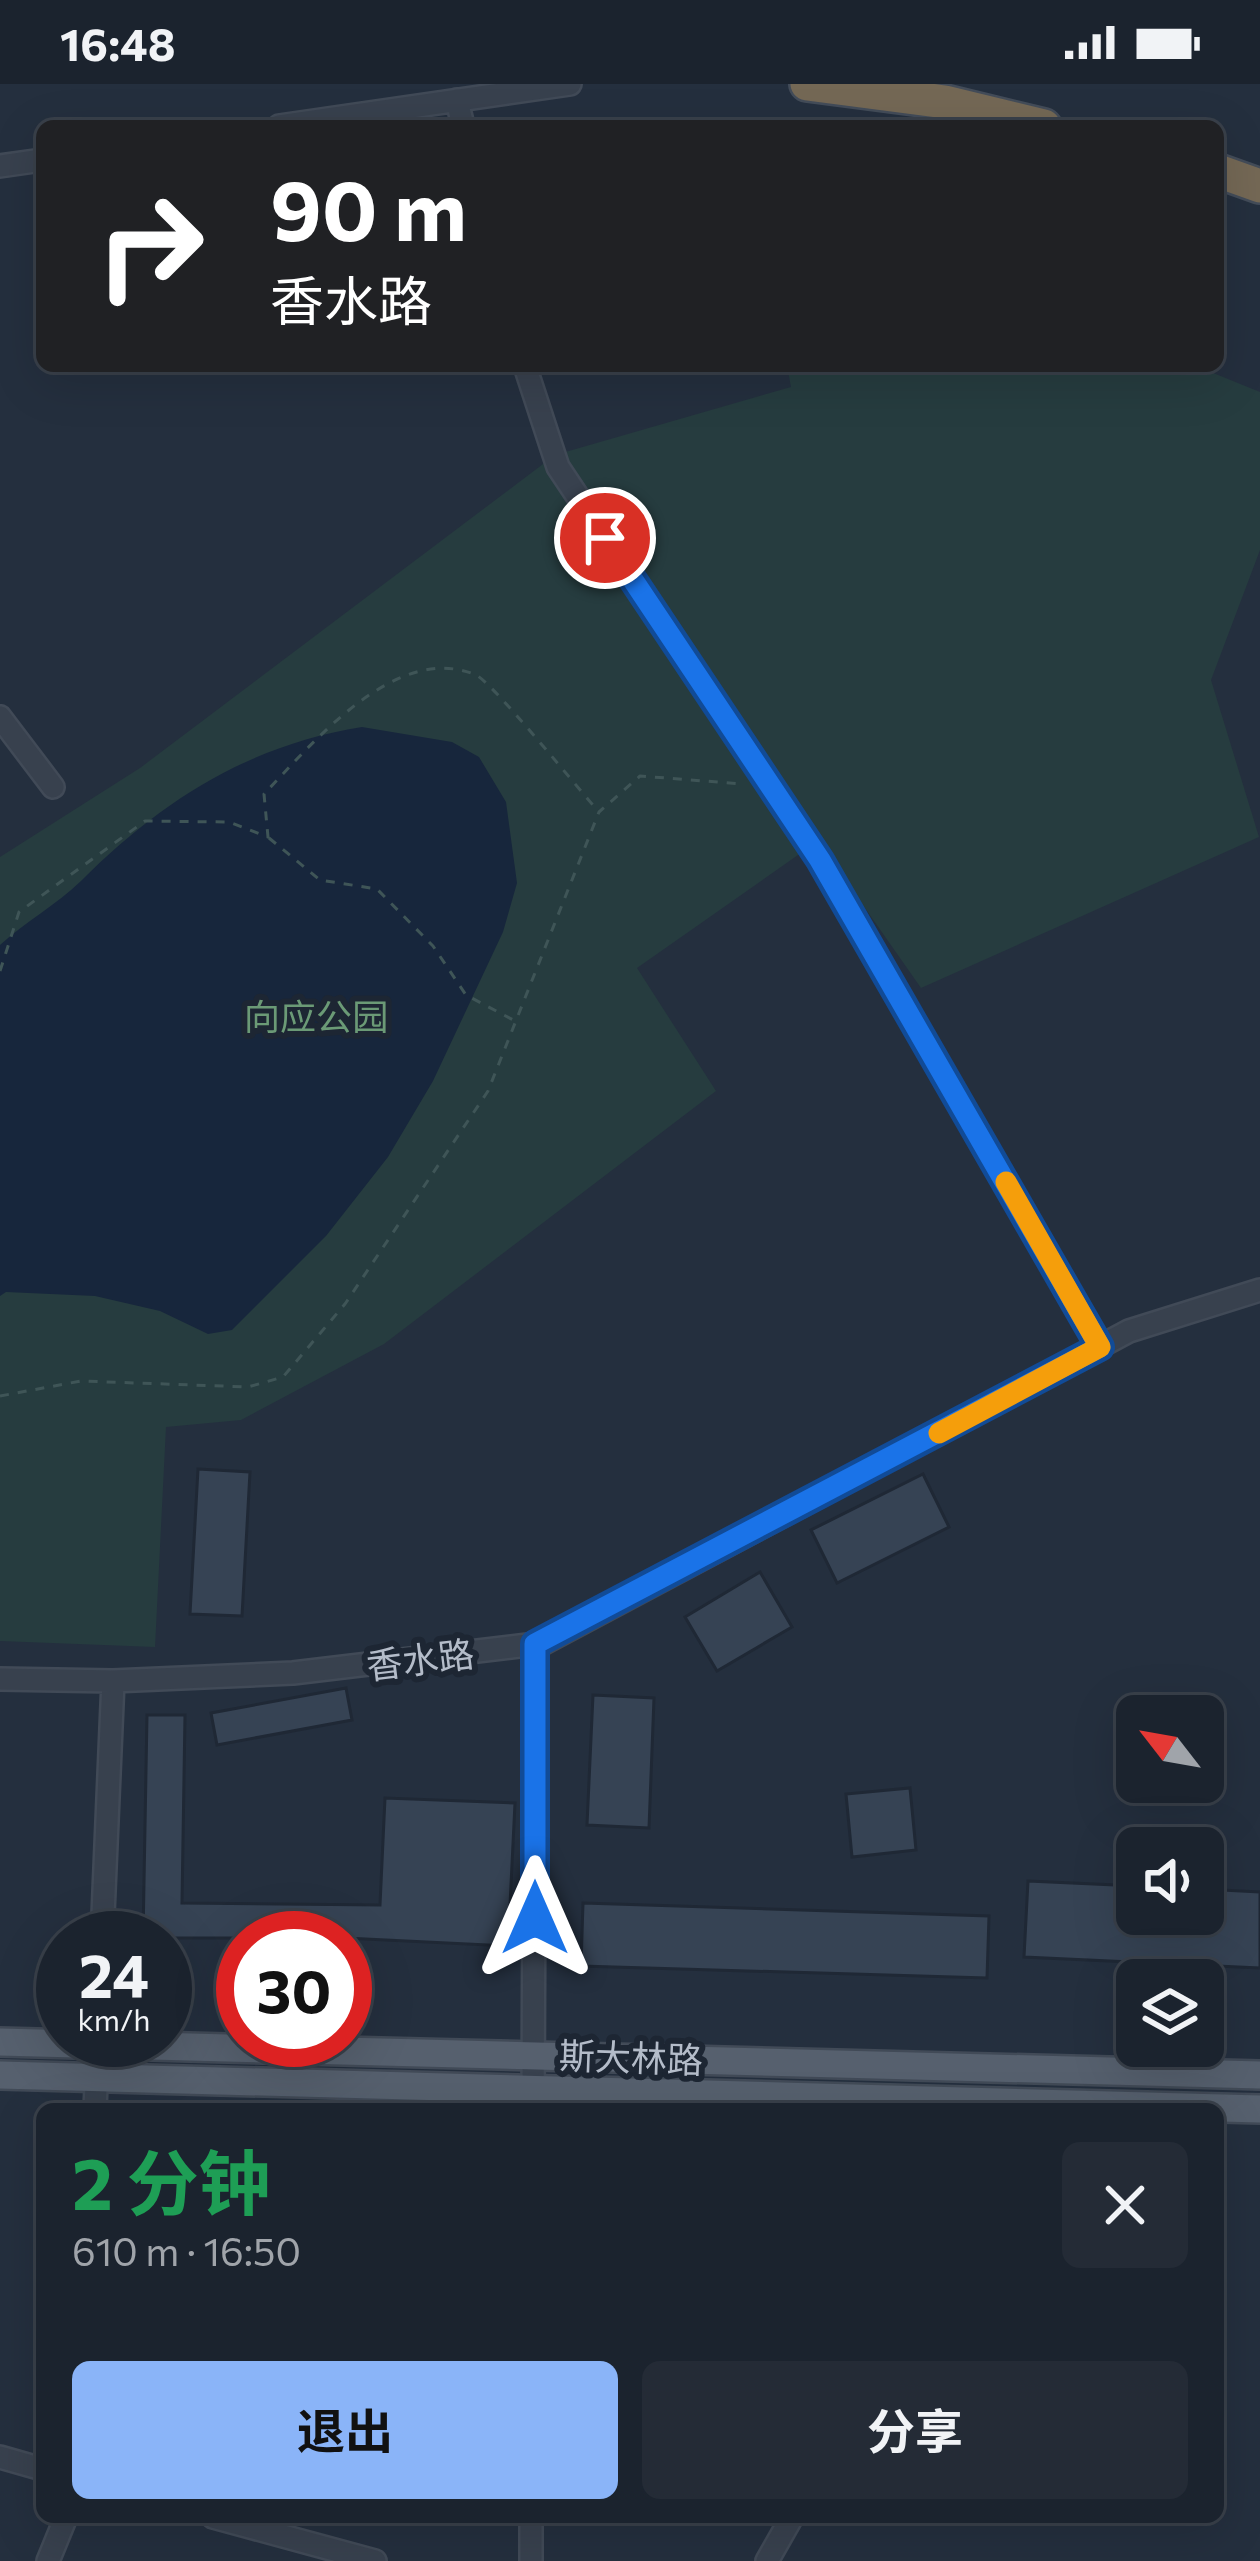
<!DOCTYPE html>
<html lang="zh">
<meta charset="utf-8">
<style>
:root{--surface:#1b232e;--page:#242b36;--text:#f1f3f6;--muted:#a0a4aa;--line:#39404a;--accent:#8ab4f8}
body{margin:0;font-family:Commissioner,"Noto Sans SC",sans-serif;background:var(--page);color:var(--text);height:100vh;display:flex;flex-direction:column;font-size:45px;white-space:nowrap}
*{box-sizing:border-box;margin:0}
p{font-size:39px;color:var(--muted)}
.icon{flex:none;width:66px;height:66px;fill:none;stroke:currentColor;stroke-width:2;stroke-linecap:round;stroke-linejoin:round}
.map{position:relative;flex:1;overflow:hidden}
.side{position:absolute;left:36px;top:2019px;width:1188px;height:420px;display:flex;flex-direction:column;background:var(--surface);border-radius:18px;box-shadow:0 12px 48px #0002,0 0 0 3px var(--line)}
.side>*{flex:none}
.top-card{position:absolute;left:36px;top:36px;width:1188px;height:252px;border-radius:18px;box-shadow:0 12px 48px #0002,0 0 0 3px var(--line);background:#202124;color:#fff;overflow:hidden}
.needle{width:78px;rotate:301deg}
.controls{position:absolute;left:1116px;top:1611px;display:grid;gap:24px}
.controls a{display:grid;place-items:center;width:108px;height:108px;border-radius:18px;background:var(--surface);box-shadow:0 12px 48px #0002,0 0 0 3px var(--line);font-size:60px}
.speed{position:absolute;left:36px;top:1827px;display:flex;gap:24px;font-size:60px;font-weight:700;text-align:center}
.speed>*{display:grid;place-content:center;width:156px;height:156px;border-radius:50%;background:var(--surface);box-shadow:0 12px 48px #0002,0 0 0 3px var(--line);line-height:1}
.speed small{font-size:30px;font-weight:400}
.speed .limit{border:18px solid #d22;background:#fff;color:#111}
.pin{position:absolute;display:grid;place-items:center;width:102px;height:102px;color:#fff;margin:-51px;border:6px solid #fff;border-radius:50%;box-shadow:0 3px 12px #0007}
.me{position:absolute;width:132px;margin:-66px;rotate:0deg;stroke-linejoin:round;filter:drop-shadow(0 0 9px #0008)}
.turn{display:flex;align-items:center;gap:42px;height:252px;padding:0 36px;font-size:54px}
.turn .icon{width:156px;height:156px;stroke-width:2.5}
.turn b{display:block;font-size:84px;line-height:102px}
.round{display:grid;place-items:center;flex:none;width:126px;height:126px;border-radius:18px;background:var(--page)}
.headline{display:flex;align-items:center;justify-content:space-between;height:204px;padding:0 36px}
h1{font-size:72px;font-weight:700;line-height:90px;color:#1e9e55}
.cta{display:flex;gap:24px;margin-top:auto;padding:24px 36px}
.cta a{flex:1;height:138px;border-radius:18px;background:var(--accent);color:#111;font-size:48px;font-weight:700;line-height:138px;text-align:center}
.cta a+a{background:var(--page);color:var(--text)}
.status{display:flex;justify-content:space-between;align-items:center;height:84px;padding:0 60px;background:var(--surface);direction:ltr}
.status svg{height:33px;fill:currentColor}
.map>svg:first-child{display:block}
.green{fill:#263c3f}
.water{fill:#17263c}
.building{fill:#364354;stroke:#1f2835;stroke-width:3}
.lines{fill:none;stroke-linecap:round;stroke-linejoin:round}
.minor-casing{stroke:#414a57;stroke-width:26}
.major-casing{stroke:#414a57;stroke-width:32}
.highway-casing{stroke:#434c59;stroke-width:38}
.path{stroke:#3f5557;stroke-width:3;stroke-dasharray:9 9;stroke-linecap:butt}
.minor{stroke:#38414e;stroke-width:21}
.major{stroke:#56606e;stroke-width:27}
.highway{stroke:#746855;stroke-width:33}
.route-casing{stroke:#114b97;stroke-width:30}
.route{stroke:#1a73e8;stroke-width:21}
.slow{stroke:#f59e0b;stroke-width:21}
.labels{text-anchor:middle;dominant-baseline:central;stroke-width:12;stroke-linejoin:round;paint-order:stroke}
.park-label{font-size:36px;fill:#6b9a76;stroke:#1d2633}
.street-label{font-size:36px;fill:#b4bcc9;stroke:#1d2633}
</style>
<div class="status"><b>16:48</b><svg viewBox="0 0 49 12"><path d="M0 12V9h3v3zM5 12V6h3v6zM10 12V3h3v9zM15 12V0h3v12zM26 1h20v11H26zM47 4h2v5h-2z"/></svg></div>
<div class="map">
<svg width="1260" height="2477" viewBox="0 0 1260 2477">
<rect width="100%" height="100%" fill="#242f3e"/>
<path class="green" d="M787,282H1196L1260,308V466L1211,596L1259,753L921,904L818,757L637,884L716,1007L384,1260L241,1336L166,1343L155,1563L0,1557V773L140,684L555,371L791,303Z"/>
<path class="water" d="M362,643L452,658L479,673L506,718L517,799L503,848L433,997L388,1073L326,1152L232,1246L208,1250L160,1227L95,1212L6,1208L0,1212V861C25,838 56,821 81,797C161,717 249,661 362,643Z"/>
<path class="building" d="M198,1385L250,1388L242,1532L190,1530Z
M923,1390L949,1443L837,1499L811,1446Z
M760,1488L792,1543L717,1587L685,1533Z
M346,1604L352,1636L217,1661L211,1629Z
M593,1611L654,1614L649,1744L587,1741Z
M147,1631H185L182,1819L380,1821L385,1714L515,1719L508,1862L345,1854H143Z
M910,1704L916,1766L852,1773L846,1710Z
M1028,1797L1137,1802V1830H1203V1805L1260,1808V1884L1024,1873Z
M583,1819L989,1832L987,1894L581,1882Z"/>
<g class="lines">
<g class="minor-casing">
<path id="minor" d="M457,16L463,42
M279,42L570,0
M0,82L42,76
M525,282L558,383L820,776L1100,1263
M0,633L53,703
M0,1595L113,1597L293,1589L544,1559L1129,1247L1260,1206
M102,1854L113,1597
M95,2025L98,1956
M533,2025L535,1560
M0,2373L42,2385
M213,2433L375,2477
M48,2477L66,2433
M531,2477V2433
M767,2477L792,2433"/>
</g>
<g class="major-casing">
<path id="major" d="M0,1958L1260,1991
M0,1991L1260,2025"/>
</g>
<g class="highway-casing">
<path id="highway" d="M807,0L945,18L1044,42
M1218,87L1260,102"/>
</g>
<path class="path" d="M269,754L320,796L377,805L433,862L466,911L517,938
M0,887L19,828L145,737L229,738L268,753L264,710C312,660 396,557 476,591C492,598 580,707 599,728
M0,1312L81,1297L248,1303L283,1293L345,1220L488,1007L599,728L640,692L743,700"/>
<use href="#minor" class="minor"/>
<use href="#major" class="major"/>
<use href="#highway" class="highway"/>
</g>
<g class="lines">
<g class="route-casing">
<path id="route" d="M535,1834V1560L1100,1263L820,776L605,454"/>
</g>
<use href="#route" class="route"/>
<path class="slow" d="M939,1349L1100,1263L1006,1098"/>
</g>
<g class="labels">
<g class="park-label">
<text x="316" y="931">向应公园</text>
</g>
<g class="street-label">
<text transform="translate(420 1574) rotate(-7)">香水路</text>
<text transform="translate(631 1972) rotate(2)">斯大林路</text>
</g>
</g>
</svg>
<div class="controls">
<a><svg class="needle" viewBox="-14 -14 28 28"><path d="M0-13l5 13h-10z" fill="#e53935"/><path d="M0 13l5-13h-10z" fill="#a0a4aa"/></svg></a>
<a><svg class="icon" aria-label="sound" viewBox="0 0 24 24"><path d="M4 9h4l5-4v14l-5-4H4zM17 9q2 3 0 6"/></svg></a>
<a><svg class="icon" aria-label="layers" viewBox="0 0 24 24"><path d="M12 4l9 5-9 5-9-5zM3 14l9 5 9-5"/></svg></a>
</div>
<div class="speed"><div>24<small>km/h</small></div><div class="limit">30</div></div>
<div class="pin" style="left:605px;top:454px;background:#d93025"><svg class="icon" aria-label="arrive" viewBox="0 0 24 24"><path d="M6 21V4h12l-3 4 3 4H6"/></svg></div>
<svg class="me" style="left:535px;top:1834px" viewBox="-20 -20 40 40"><path d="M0-17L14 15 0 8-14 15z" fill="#1a73e8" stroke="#fff" stroke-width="4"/></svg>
<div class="top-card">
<div class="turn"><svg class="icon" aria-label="right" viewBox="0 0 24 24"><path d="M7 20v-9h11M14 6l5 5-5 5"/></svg><div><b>90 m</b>香水路</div></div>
</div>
<section class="side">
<div class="headline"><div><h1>2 分钟</h1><p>610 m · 16:50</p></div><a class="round"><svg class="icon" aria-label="close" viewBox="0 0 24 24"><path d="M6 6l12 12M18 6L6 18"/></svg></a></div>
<div class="cta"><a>退出</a><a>分享</a></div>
</section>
</div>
